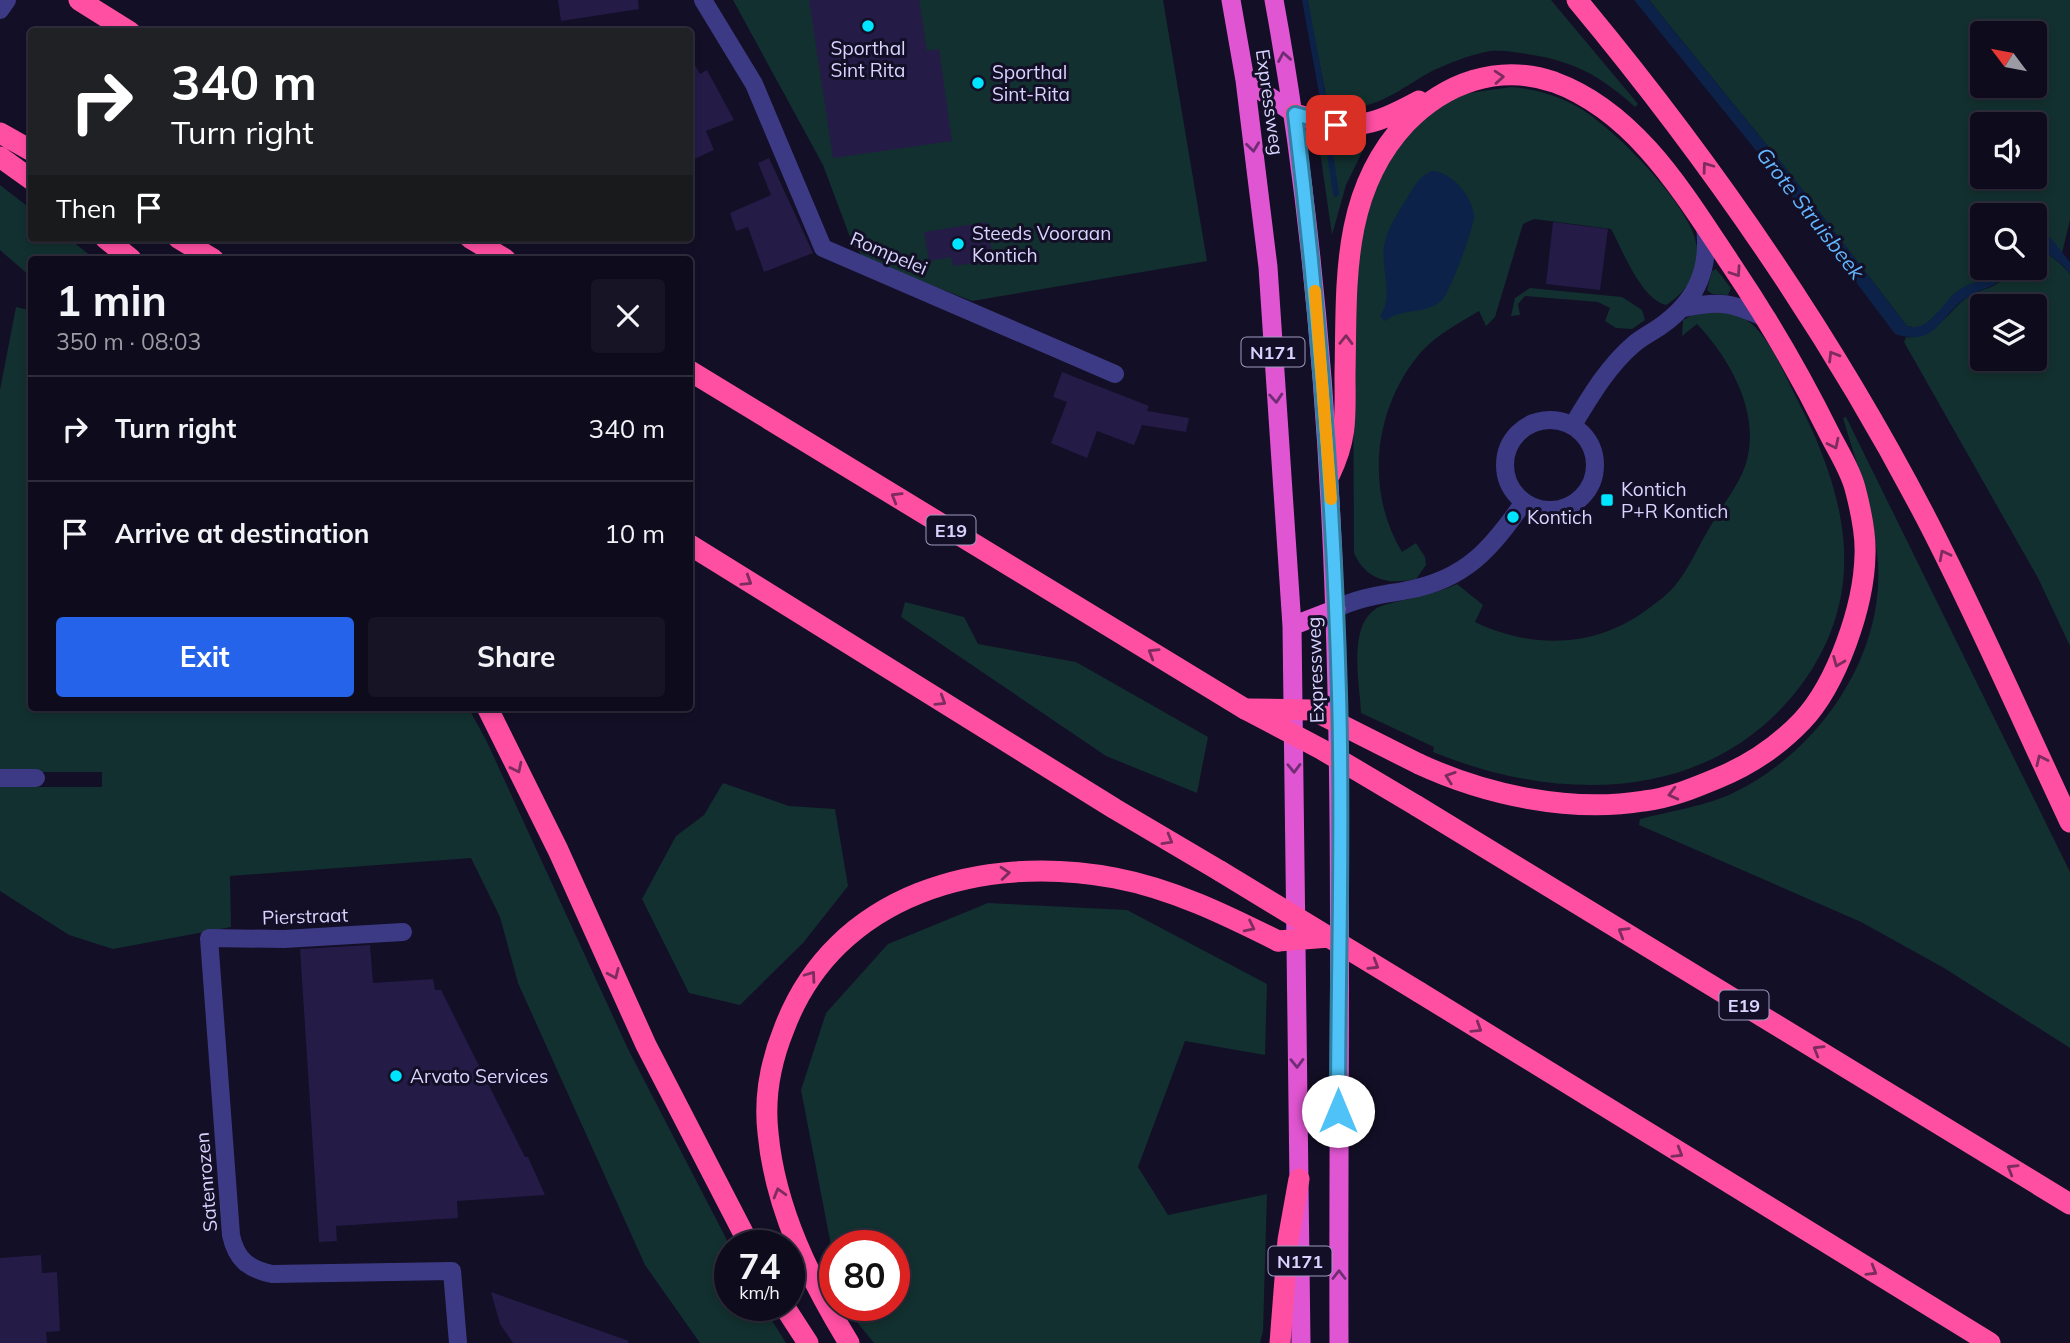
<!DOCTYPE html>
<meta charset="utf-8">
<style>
:root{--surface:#0e0b1c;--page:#171425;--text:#f1f3f6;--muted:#9b9ba3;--line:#2e2b3b;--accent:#2563eb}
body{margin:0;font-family:Mulish,sans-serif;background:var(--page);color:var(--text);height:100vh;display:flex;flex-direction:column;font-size:26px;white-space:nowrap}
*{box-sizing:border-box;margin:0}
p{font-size:23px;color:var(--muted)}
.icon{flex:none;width:38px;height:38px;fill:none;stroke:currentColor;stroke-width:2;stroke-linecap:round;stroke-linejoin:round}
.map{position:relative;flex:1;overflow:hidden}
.panel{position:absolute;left:28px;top:256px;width:665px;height:455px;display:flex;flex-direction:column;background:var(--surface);border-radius:7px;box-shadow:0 4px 10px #0003,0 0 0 2px var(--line)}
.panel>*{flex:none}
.hud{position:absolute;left:28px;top:28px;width:665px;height:214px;border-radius:7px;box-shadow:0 4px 10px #0003,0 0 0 2px var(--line);background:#202124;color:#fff;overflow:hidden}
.needle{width:46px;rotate:302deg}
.controls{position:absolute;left:1970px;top:21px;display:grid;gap:14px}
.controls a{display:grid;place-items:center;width:77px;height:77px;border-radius:7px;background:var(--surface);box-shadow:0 4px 10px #0003,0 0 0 2px var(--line);font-size:35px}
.speed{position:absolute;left:714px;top:1230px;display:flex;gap:14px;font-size:35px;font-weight:700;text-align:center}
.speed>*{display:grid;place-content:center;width:91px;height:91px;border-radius:50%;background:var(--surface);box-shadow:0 4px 10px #0003,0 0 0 2px var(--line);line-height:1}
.speed small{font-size:18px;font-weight:400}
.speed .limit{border:10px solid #d22;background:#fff;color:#111}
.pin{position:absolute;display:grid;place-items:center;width:60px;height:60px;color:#fff;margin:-30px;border-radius:14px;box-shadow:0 4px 10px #0006}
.me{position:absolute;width:77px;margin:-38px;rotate:0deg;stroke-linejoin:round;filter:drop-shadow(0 0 5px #0008)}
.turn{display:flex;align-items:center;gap:24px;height:147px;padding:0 28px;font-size:32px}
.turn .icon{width:91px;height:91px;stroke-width:2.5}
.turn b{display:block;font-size:49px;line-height:60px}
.then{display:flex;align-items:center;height:66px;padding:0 28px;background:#0003;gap:14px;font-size:26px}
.round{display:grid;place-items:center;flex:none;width:74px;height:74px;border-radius:7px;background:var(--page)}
.headline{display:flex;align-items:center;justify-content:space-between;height:119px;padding:0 28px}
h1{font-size:42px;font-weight:700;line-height:52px}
.button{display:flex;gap:14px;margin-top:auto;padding:14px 28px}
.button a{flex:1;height:80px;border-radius:7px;background:var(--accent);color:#fff;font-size:28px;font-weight:700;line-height:80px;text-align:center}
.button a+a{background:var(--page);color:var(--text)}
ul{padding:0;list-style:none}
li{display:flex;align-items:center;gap:21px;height:105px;padding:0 28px;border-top:2px solid var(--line)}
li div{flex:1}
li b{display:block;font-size:26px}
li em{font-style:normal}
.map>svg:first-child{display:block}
.green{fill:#12302f;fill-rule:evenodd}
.water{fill:#0c2248}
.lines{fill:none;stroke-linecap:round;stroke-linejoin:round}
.stream{stroke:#0c2248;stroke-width:6}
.building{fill:#241b47}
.minor{stroke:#3d3a85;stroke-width:18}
.tertiary{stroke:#3d3a85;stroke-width:18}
.trunk{stroke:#e055d1;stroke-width:19}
.motorway{stroke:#ff4fa3;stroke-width:21}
.motorway-bridge{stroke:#ff4fa3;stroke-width:21}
.oneway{stroke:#6f2e73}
.oneway2{stroke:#7d2c5e}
.route-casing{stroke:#337fa1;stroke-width:18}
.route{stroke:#4fc3f7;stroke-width:12}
.slow{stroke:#f59e0b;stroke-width:12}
.poi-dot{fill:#00e5ff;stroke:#130f26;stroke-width:2.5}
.labels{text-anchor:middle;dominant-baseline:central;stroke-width:6;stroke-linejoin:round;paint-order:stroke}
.shield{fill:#130f26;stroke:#9e99be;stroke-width:2}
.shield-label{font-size:18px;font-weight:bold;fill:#d9d4ff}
.poi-label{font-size:19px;fill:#d9d4ff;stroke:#130f26;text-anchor:start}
.street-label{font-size:19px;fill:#d9d4ff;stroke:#130f26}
.water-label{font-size:21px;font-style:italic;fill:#62b6ff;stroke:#130f26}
</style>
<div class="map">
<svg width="2070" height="1343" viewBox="0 0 2070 1343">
<rect width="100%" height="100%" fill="#130f26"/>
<path class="green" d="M733,0H1163L1207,261L972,301L866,260L853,245L823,165Z
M1307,0H1551L1638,104L1635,107C1601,76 1574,61 1527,54C1513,52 1498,49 1485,52C1467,56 1450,63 1434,70C1403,86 1364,122 1327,101Z
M1649,0H2070V220L2062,253L2035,219V215H1983V268H1998L1991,277L1966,286L1927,323L1918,328L1907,326L1788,171ZM1983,33H2035V86H1983ZM1983,124H2035V177H1983Z
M1512,87C1535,89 1557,95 1578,107C1613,127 1693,207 1697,247C1700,271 1686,293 1666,305C1641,299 1623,251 1611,229L1534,219L1523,224L1495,317L1486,326L1479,311C1459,323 1438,334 1422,351C1374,406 1364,489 1402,552L1416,543L1425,557L1426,565L1416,579C1388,585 1366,580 1354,553L1353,351L1358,242L1376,179L1416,123L1441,105L1468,93Z
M1318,138L1367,142L1346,185L1332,235Z
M0,185L31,209L32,238H68L95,259H32L31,277L0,250Z
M2035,237C2043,255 2059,259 2070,274V646L2038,578L1904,342L1906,337C1933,340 1946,314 1965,299C1982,286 1998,292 2010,268H2035ZM1983,306H2035V359H1983Z
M1716,269L1731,288L1728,295L1712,294L1707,290L1712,271Z
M1530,288L1622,297L1642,310L1645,320L1632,329L1616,328L1605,321L1610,308L1598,302L1525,296L1518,304L1520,315L1511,316L1515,298Z
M16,307L32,311V707H468L487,742L628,1049L730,1246V1306H763L786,1343H700L645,1265L518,983L500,917L471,858L230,876L231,927L113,949L69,935L0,891V787H102V772H0V390Z
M1698,312C1708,312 1720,310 1729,312C1764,319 1782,370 1796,397C1823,449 1847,510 1844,569C1842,618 1821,663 1790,699C1698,805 1553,801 1433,752L1434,747L1361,713C1360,683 1345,617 1384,605C1409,598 1433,595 1457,584L1483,605L1475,622C1531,649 1594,648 1645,611C1656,603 1669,594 1677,583C1689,568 1697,549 1707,532C1717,514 1741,482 1746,463C1761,413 1730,359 1697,324L1682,336L1683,320Z
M1846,417L2070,872V1048L1944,968L1861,922L1639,825L1640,819C1667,812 1709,805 1733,793C1817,753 1884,658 1878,563C1874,513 1857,465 1843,418Z
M905,602L964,617L978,644L1076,662L1208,737L1197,793L1106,756L901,617Z
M723,783L789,806L835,809L848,886L803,943L740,1005L689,993L642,899L676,836L704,815Z
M988,903L1127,910L1267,984L1265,1055L1185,1041L1138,1167L1168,1215L1267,1194L1263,1331L1260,1343H874L844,1306H894V1246H835V1266L801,1090L826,1013L888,944Z"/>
<path class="water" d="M1634,0H1649L1788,171L1907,326C1931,333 1942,301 1959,290C1972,281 1990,282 1998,268H2010C1999,289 1984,286 1966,298C1938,317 1937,347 1895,334L1771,169Z
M1432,171C1451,171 1472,196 1474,215C1475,226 1450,292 1442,300C1425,316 1402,307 1385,321L1380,316C1394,297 1381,270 1384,247C1386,230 1398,213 1407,198C1414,187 1419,176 1432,171Z
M2035,219L2070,262V274C2052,248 2035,261 2035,219Z"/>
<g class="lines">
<path class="stream" d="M1305,0L1323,98
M1329,146L1336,194"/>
</g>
<path class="building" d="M558,0H638L639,9L561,21Z
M809,0H919L927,51L939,49L952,141L833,158Z
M690,56L700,74L707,70L734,120L706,131L714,150L690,161Z
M769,158L813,253L764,272L748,227L736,231L730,213L771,195L758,163Z
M987,222L993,260L953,266L951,257L929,261L924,232Z
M1553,222L1608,229L1600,290L1546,284Z
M1062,372L1149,406L1147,411L1189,418L1186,432L1142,425L1134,445L1097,431L1087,458L1051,443L1067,402L1053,397Z
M370,945L373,983L433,979L435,990H441L525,1157H528L545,1195L457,1201L458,1218L336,1226L337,1241L319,1242L300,949Z
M41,1255L42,1273L57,1272L60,1331L46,1332L47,1343H0V1258Z
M491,1292L629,1341L628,1343H513L500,1324Z"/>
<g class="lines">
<path class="minor" d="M703,0L754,84L823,248L1115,374
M1684,308C1722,300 1732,303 1768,319
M1505 465a45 45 0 1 1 90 0a45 45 0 1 1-90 0Z
M1573,425C1590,397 1608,366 1634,344C1643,336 1655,331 1665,323C1698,298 1710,267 1705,226
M1336,609C1359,597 1382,595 1408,590C1466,579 1491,549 1524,502
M0,778H36
M403,932L284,939L209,938L231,1235C236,1259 248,1269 272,1274L452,1271L458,1343"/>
<path class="tertiary" d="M0,10L7,0"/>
<path class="trunk" d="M1231,0L1245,80L1268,267L1292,626L1301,1343
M1274,0C1356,444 1337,893 1339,1343
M1245,80L1295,114
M1292,626L1336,609"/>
<path class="motorway" d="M79,0L130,32
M1577,0C1710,160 1829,332 1925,516C1977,616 2022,720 2070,822
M1295,114C1351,131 1367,129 1419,101
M0,133L32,151
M0,157L32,180
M105,238L131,259
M178,238L213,259
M470,238L505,259
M690,371L1245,709
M1330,474C1348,436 1345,415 1345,374C1347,285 1340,193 1406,123C1445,83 1498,63 1554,82C1636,112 1684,194 1730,263C1767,318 1800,374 1829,433C1838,451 1850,469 1855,488C1860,507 1866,535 1865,555C1864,606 1837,684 1802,721C1778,746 1750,765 1718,778C1694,788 1670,798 1644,801C1570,813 1486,795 1419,764
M690,545L1115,809L1220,871
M487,707L558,850L646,1045L750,1246
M1417,806L2070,1204
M1419,992L1990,1343
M784,1306L808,1343
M849,1343C810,1279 775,1209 768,1133C764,1098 771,1061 784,1029C835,893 983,853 1115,878C1173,889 1226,915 1278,941
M1280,1343L1288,1240L1299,1179"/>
<path class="motorway-bridge" d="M1245,709L1321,749L1417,806
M1248,709L1312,710L1419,764
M1220,871L1419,992
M1278,941L1329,937"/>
</g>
<defs><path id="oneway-chevron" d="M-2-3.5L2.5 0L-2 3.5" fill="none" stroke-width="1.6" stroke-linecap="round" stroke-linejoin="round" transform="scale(1.75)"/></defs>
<g class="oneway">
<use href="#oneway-chevron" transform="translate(1284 57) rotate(-100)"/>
<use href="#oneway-chevron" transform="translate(1253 147) rotate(83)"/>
<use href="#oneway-chevron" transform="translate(1276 398) rotate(86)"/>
<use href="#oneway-chevron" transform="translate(1294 768) rotate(89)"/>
<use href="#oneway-chevron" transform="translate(1297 1063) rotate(89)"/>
<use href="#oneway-chevron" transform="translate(1339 1275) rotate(-90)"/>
</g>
<g class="oneway2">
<use href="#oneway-chevron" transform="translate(1499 77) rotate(-4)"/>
<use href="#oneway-chevron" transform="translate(1707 167) rotate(-126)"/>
<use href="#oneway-chevron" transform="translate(1736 272) rotate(56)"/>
<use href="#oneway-chevron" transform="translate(1346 340) rotate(-89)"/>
<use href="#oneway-chevron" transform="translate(1833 356) rotate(-121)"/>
<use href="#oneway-chevron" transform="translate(1834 444) rotate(64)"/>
<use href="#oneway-chevron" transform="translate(896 497) rotate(-149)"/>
<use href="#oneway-chevron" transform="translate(1944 555) rotate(-117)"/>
<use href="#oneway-chevron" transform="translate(747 581) rotate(32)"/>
<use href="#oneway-chevron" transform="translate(1153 653) rotate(-149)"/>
<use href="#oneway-chevron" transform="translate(1838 662) rotate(112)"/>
<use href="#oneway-chevron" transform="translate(941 701) rotate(32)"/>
<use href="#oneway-chevron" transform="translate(2041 760) rotate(-115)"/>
<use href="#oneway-chevron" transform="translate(517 768) rotate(64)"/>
<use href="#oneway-chevron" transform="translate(1450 777) rotate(-161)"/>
<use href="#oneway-chevron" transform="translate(1673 794) rotate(166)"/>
<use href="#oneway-chevron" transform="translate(1168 840) rotate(30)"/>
<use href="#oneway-chevron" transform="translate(1005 873) rotate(-5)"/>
<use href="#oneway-chevron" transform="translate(1250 927) rotate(26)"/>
<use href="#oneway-chevron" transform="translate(1623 932) rotate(-149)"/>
<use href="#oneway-chevron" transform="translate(1374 965) rotate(31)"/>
<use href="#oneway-chevron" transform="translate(614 974) rotate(66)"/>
<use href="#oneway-chevron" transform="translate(811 976) rotate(-54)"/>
<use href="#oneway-chevron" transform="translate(1477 1028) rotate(32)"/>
<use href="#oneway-chevron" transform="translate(1818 1050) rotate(-149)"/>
<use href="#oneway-chevron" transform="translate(1678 1153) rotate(31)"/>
<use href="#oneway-chevron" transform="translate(2012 1169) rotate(-149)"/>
<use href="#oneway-chevron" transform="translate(779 1193) rotate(-106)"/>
<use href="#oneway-chevron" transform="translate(1872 1271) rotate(31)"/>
</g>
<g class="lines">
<g class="route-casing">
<path id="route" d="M1336,125L1295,114C1318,307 1334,499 1339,694C1343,833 1338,972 1338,1111"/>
</g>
<use href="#route" class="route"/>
<path class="slow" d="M1315,291L1331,499"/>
</g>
<g class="poi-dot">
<circle cx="868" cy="26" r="7"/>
<circle cx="978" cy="83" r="7"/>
<circle cx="958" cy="244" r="7"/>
<rect x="1600" y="493" width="14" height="14" rx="3.5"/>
<circle cx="1513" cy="517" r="7"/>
<circle cx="396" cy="1076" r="7"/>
</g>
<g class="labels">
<g class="shield">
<rect x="1241.5" y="337.5" width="63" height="29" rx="5"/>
<rect x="926.5" y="515.5" width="49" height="29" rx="5"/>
<rect x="1719.5" y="990.5" width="49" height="29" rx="5"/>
<rect x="1268.5" y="1246.5" width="63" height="29" rx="5"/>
</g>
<g class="shield-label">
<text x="1273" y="352">N171</text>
<text x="951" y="530">E19</text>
<text x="1744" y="1005">E19</text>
<text x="1300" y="1261">N171</text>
</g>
<g class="poi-label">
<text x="868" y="48" text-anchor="middle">Sporthal<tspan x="868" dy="22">Sint Rita</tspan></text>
<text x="992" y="72">Sporthal<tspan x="992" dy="22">Sint-Rita</tspan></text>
<text x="972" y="233">Steeds Vooraan<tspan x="972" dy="22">Kontich</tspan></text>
<text x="1621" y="489">Kontich<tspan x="1621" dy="22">P+R Kontich</tspan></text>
<text x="1527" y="517">Kontich</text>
<text x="410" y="1076">Arvato Services</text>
</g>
<g class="street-label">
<text transform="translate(1270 102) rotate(82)">Expressweg</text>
<text transform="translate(889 253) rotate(23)">Rompelei</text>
<text transform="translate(1315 670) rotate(-92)">Expressweg</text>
<text transform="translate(305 916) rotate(-2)">Pierstraat</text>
<text transform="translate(206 1182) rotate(-95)">Satenrozen</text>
</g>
<g class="water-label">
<text transform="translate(1811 213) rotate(52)">Grote Struisbeek</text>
</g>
</g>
</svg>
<div class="controls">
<a><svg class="needle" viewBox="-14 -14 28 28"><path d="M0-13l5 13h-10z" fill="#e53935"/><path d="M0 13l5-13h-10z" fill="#9b9ba3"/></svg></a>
<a><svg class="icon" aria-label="sound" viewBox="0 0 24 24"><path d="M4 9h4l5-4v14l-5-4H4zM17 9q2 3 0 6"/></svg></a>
<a><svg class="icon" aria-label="search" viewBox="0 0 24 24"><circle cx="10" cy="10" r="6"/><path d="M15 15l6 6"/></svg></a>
<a><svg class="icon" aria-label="layers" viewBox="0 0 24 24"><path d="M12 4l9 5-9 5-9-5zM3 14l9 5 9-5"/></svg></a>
</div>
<div class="speed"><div>74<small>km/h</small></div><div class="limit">80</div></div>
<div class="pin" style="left:1336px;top:125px;background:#d93025"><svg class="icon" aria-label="arrive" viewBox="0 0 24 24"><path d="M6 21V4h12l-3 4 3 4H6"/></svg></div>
<svg class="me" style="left:1338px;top:1111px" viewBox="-20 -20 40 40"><circle r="19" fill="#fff"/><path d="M0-13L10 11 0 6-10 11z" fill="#4fc3f7"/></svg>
<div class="hud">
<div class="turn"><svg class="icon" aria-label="right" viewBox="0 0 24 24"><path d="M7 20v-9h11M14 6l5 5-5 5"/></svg><div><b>340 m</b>Turn right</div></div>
<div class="then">Then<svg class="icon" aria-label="arrive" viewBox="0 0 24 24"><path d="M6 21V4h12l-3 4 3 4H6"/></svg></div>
</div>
<section class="panel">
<div class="headline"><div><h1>1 min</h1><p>350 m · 08:03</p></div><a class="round"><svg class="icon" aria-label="close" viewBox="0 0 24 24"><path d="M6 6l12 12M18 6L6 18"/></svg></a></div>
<ul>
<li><svg class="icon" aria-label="right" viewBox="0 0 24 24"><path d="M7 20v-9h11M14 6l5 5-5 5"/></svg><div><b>Turn right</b></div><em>340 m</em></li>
<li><svg class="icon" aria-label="arrive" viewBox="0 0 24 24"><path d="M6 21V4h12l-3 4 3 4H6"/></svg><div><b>Arrive at destination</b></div><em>10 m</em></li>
</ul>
<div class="button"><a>Exit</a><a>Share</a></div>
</section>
</div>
